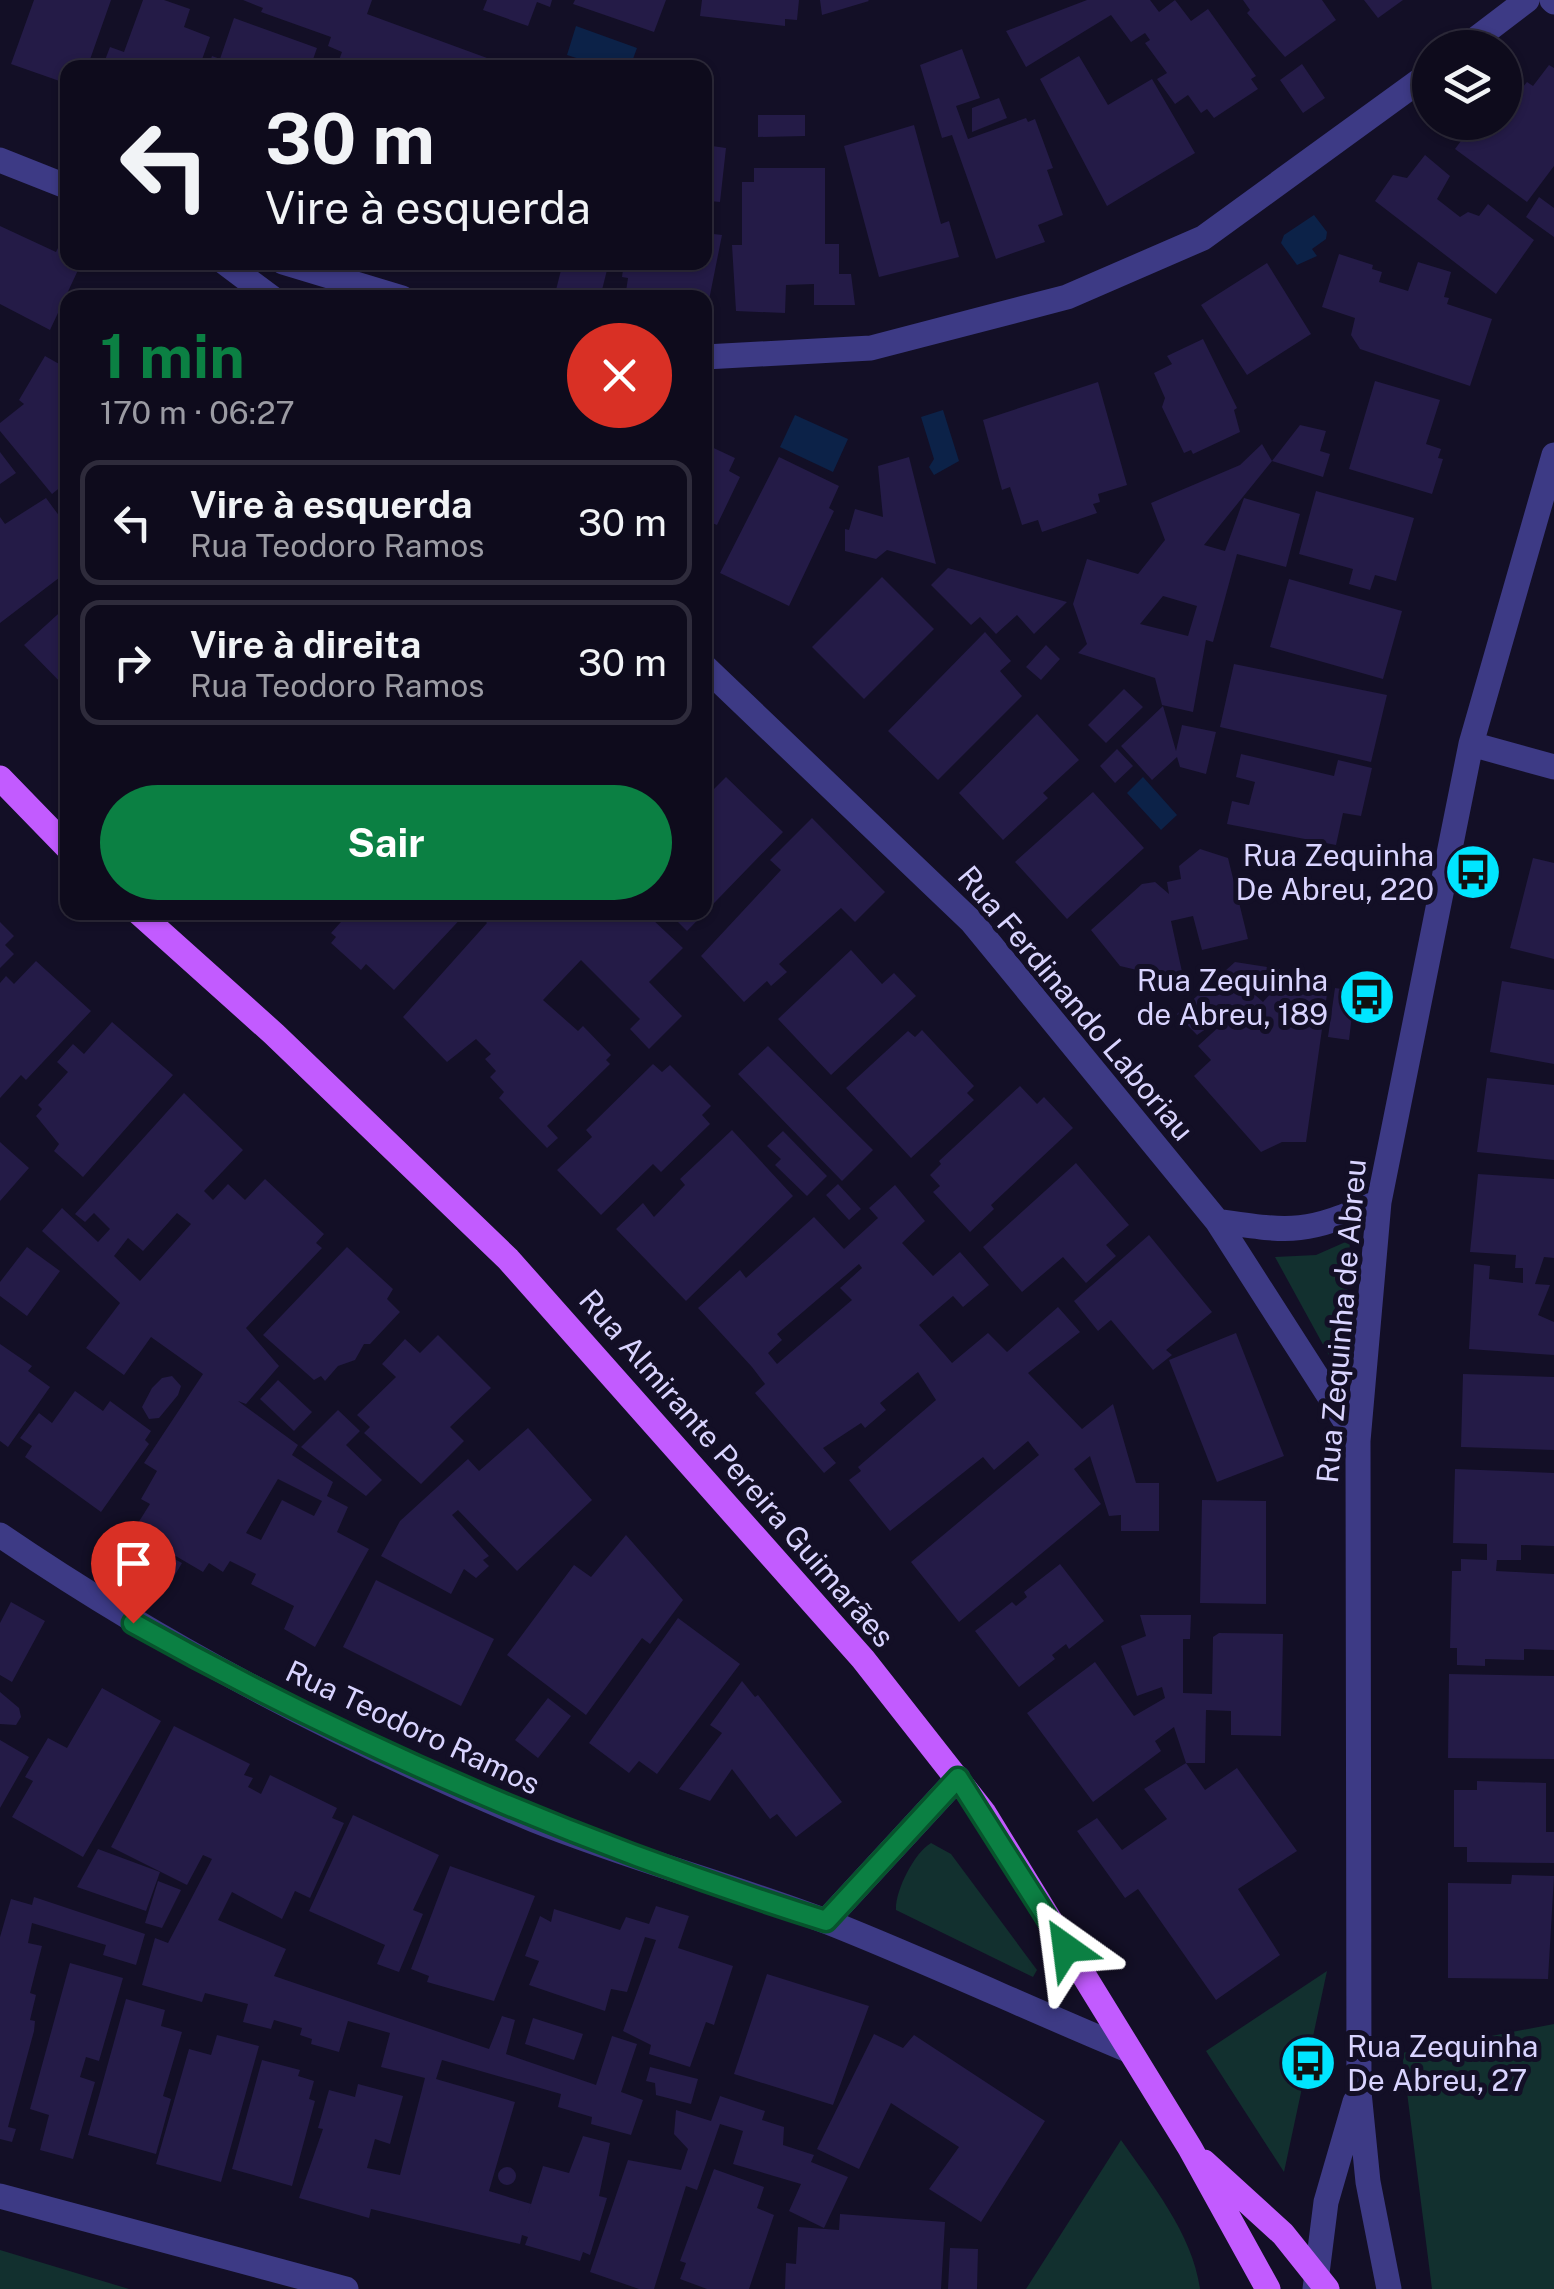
<!DOCTYPE html>
<html lang="pt">
<meta charset="utf-8">
<style>
:root{--surface:#0e0b1c;--page:#1c1929;--text:#f1f3f6;--muted:#9b9ba3;--line:#2e2b3b;--accent:#0b8043}
body{margin:0;font-family:"Public Sans",sans-serif;background:var(--page);color:var(--text);height:100vh;display:flex;flex-direction:column;font-size:38px;white-space:nowrap}
*{box-sizing:border-box;margin:0}
p{font-size:32px;color:var(--muted)}
.icon{flex:none;width:55px;height:55px;fill:none;stroke:currentColor;stroke-width:2;stroke-linecap:round;stroke-linejoin:round}
.map{position:relative;flex:1;overflow:hidden}
.sheet{position:absolute;left:60px;top:290px;width:652px;height:630px;display:flex;flex-direction:column;background:var(--surface);border-radius:20px;box-shadow:0 2px 8px #0004,0 0 0 2px var(--line)}
.sheet>*{flex:none}
.banner{position:absolute;left:60px;top:60px;width:652px;height:210px;border-radius:20px;box-shadow:0 2px 8px #0004,0 0 0 2px var(--line);background:#0e0b1c;color:var(--text);overflow:hidden}
.fabs{position:absolute;left:1412px;top:30px;display:grid;gap:20px}
.fabs a{display:grid;place-items:center;width:110px;height:110px;border-radius:50%;background:var(--surface);box-shadow:0 2px 8px #0004,0 0 0 2px var(--line);font-size:50px}
.pin{position:absolute;display:grid;place-items:center;width:85px;height:85px;color:#fff;margin:-102px -42px;border-radius:50% 50% 50% 0;rotate:-45deg;box-shadow:0 0 10px #0007}
.pin .icon{rotate:45deg}
.me{position:absolute;width:110px;margin:-55px;rotate:329deg;stroke-linejoin:round;filter:drop-shadow(0 0 8px #0008)}
.turn{display:flex;align-items:center;gap:35px;height:210px;padding:0 40px;font-size:45px}
.turn .icon{width:130px;height:130px;stroke-width:2.5}
.turn b{display:block;font-size:70px;line-height:85px}
.round{display:grid;place-items:center;flex:none;width:105px;height:105px;border-radius:52px;background:var(--page)}
.overview{display:flex;align-items:center;justify-content:space-between;height:170px;padding:0 40px}
h1{font-size:60px;font-weight:700;line-height:75px;color:var(--accent)}
.button{display:flex;gap:20px;margin-top:auto;padding:20px 40px}
.button a{flex:1;height:115px;border-radius:60px;background:var(--accent);color:#fff;font-size:40px;font-weight:700;line-height:115px;text-align:center}
ul{padding:0;list-style:none}
li{display:flex;align-items:center;gap:30px;height:125px;margin:0 20px 15px;padding:0 20px;border:5px solid var(--line);border-radius:20px}
li div{flex:1}
li b{display:block;font-size:38px}
li em{font-style:normal}
.map>svg:first-child{display:block}
.green{fill:#12302f}
.water{fill:#0c2248}
.building{fill:#241b47;fill-rule:evenodd}
.lines{fill:none;stroke-linecap:round;stroke-linejoin:round}
.minor{stroke:#3d3a85;stroke-width:25}
.major{stroke:#c25bff;stroke-width:25}
.route-casing{stroke:#07532c;stroke-width:25}
.route{stroke:#0b8043;stroke-width:18}
.labels{text-anchor:middle;dominant-baseline:central;stroke-width:10;stroke-linejoin:round;paint-order:stroke}
.poi-label{font-size:30px;fill:#d9d4ff;stroke:#130f26;text-anchor:end}
.street-label{font-size:30px;fill:#d9d4ff;stroke:#130f26}
</style>
<div class="map">
<svg width="1554" height="2289" viewBox="0 0 1554 2289">
<rect width="100%" height="100%" fill="#130f26"/>
<path class="green" d="M1350,1240L1343,1381L1275,1257L1316,1255Z
M931,1843L951,1854L1037,1970L1033,1977L896,1910C895,1891 914,1853 931,1843Z
M1327,1971L1284,2172L1206,2051Z
M1554,2024V2289H1432L1402,2053Z
M1121,2140C1151,2183 1193,2235 1200,2289H1026Z
M0,2250L129,2289H0Z"/>
<path class="water" d="M576,26L637,48L630,67H604L567,55Z
M1314,215L1327,232L1326,239L1312,249L1317,256L1297,265L1281,243L1284,235Z
M943,410L959,461L934,475L929,467L934,459L921,417Z
M795,415L848,439L833,472L780,447Z
M1143,777L1177,815L1161,830L1127,793Z"/>
<path class="building" d="M34,0H111L87,68H68V84L11,64Z
M143,0H164L190,9L184,27L210,37L199,68H102L110,47L124,52Z
M243,0H372L367,14L487,58L483,68H336L342,52L328,46L331,37L261,12L263,8Z
M487,0H552L550,7L537,2L528,26L483,10Z
M575,0H666L654,32L573,4Z
M702,0H799L797,20L785,19V26L700,16Z
M820,0H868L869,1L822,15Z
M1087,0H1150L1159,12L1175,0L1191,21L1208,9L1256,76L1251,79L1258,89L1214,118L1207,109L1201,113L1188,95L1175,104L1157,79L1167,73L1145,43L1150,40L1145,33L1131,42L1111,15L1026,67L1006,31Z
M1243,0H1322L1336,20L1285,57L1247,13L1250,10Z
M1364,0H1403L1378,18Z
M234,18L317,48L310,68H208L212,56L220,59Z
M962,49L980,98L956,106L968,139L1026,118L1028,122L1035,119L1053,168L1047,170L1063,215L1038,225L1045,242L996,259L952,135L942,138L920,65Z
M1079,56L1108,105L1152,79L1195,153L1107,206L1040,79Z
M1302,64L1325,98L1303,113L1280,80Z
M1549,65L1554,68V166L1527,202L1455,149L1475,122H1505V108L1527,82L1533,86Z
M999,98L1007,118L972,132V108Z
M758,115H805V136L758,137Z
M914,125L941,224L949,221L959,257L879,277L844,146Z
M705,145L726,148L720,202L710,201L707,222Z
M1425,155L1450,176L1437,199L1460,217L1468,212L1479,216L1488,204L1534,240L1496,294L1375,201L1393,175L1407,178Z
M754,168H825V244H839V274H851L855,305H814V284L786,285L785,313L736,311L732,245H742V182H754Z
M1539,197L1554,208V237L1526,217Z
M0,226L56,252L64,236L68,238V262H91L87,271L79,268L50,330L0,304Z
M705,233L722,235L707,310L705,298H625L628,278L622,277L624,262H705Z
M1339,254L1373,265L1372,269L1382,272L1379,282L1408,291L1418,262L1451,272L1444,297L1449,298L1447,304L1492,319L1470,386L1360,349L1351,335L1355,318L1322,307Z
M563,262H609L600,298L555,294Z
M1267,263L1311,334L1247,375L1201,305Z
M1203,339L1237,408L1234,410L1240,432L1193,454L1191,450L1184,453L1162,407L1165,398L1154,373L1172,364L1167,356Z
M45,356L68,369V481L52,494L0,431V423L24,404L19,400Z
M1375,381L1440,400L1426,444L1441,449L1438,458L1443,459L1432,494L1349,469Z
M1098,382L1127,485L1098,494L1100,502L1093,504L1097,513L1042,532L1038,520L1022,525L1010,487L1002,490L983,420Z
M1300,425L1326,431L1320,451L1330,454L1323,477L1272,461Z
M705,444L735,458L729,471L740,477L717,525L705,520Z
M1262,444L1272,461L1204,545L1225,551L1244,498L1300,514L1286,567L1237,554L1213,642L1206,640L1193,712L1162,705L1155,678L1078,653L1087,644L1073,604L1087,559L1138,574L1165,540L1151,503L1240,465ZM1163,596L1197,606L1188,636L1140,624Z
M0,452L16,473L0,484Z
M779,457L839,486L829,508L834,511L789,606L720,573Z
M909,457L936,564L887,550L876,559L845,551V529L849,530L855,509L883,517L878,466Z
M1316,491L1414,518L1396,581L1375,575L1370,590L1349,584L1353,569L1299,554Z
M46,498L60,517L68,511V571L0,623V517L5,524Z
M948,568L1010,586L1067,602L1034,634L1017,615L996,634L980,617L971,625L931,585Z
M882,577L934,629L864,699L812,647Z
M1289,579L1402,611L1383,679L1270,647Z
M68,605V690L24,645Z
M985,632L1011,661L1000,671L1022,696L938,780L888,731Z
M1046,645L1060,659L1041,680L1026,667Z
M1234,664L1387,695L1371,762L1220,727Z
M1124,689L1143,707L1106,743L1088,725Z
M1163,706L1176,751L1182,725L1216,732L1206,774L1180,767L1177,757L1152,780L1121,746Z
M1037,714L1079,760L1043,793L1048,798L1003,840L959,793Z
M1117,749L1133,766L1115,783L1100,766Z
M1241,754L1334,776L1338,760L1372,768L1361,816L1343,813L1336,845L1227,824L1232,801L1249,805L1255,782L1236,777Z
M726,777L783,832L687,931L668,912H705V798Z
M1093,792L1144,848L1067,919L1015,862Z
M812,818L885,892L855,922L841,908L779,964L787,972L771,986L767,981L744,1002L701,956L781,870L770,860Z
M1200,849L1228,858L1248,939L1202,950L1193,916L1171,921L1184,981L1142,990L1137,970L1120,966L1091,930L1142,884L1155,882L1169,894L1167,882L1181,879L1179,866Z
M1533,858L1554,863V959L1510,948Z
M350,912H467L394,990L366,964L361,970L331,943L336,937L331,933Z
M477,912H658L652,919L683,948L649,982L682,1016L649,1049L630,1029L640,1019L581,960L543,1000L578,1031L583,1026L611,1055L606,1060L610,1064L547,1126L558,1138L547,1148L499,1098L504,1092L490,1077L496,1071L485,1059L491,1054L476,1039L447,1062L403,1017L487,923Z
M0,922L14,936L5,945L14,954L0,968Z
M851,950L882,984L894,973L916,996L831,1075L778,1019Z
M36,961L91,1011L26,1080L21,1075L0,1098V983L6,976L14,984Z
M1235,962L1280,969V986L1327,994L1306,1142H1282L1261,1152L1194,1076L1211,1060L1198,1046L1223,1023L1219,1020L1197,1035L1177,1014ZM1263,982L1273,991L1263,1002L1253,993Z
M1502,981L1554,990V1064L1490,1052Z
M1335,988L1355,991L1349,1040L1328,1037Z
M112,1022L173,1075L83,1177L54,1151L59,1144L36,1116L42,1109L38,1105L68,1072L57,1062L73,1044L84,1054Z
M922,1030L974,1086L967,1093L974,1100L911,1158L846,1088L908,1031L915,1037Z
M768,1046L873,1150L842,1181L738,1074Z
M653,1064L662,1072L670,1065L711,1106L702,1115L710,1124L661,1172L653,1164L601,1215L557,1170L592,1137L586,1130Z
M1487,1078L1554,1085V1160L1477,1152Z
M1020,1086L1037,1104L1044,1097L1073,1128L991,1205L994,1209L970,1232L933,1192L940,1186L930,1175L941,1164L939,1161Z
M184,1093L243,1150L204,1191L213,1200L228,1184L245,1200L265,1179L324,1234L316,1243L322,1248L246,1328L279,1366L246,1404L238,1401L298,1445L292,1455L333,1482L327,1496L348,1507L337,1532L369,1549L315,1647L284,1629L294,1606L251,1584L256,1574L230,1561L223,1572L209,1563L203,1572L133,1531L150,1504L141,1499L157,1471L144,1463L203,1374L151,1337L124,1375L86,1348L120,1303L42,1231L62,1208L98,1242L110,1229L94,1213L85,1222L75,1214ZM177,1213L191,1224L140,1281L114,1256L128,1238L143,1251ZM278,1479L322,1501L314,1516L282,1500L261,1540L246,1533Z
M732,1130L793,1196L686,1301L616,1229L643,1203L654,1217L685,1185L680,1179Z
M783,1131L827,1176L807,1196L775,1165L781,1159L767,1146Z
M0,1142L29,1168L0,1201Z
M1076,1163L1129,1225L1106,1245L1116,1256L1086,1283L1063,1257L1022,1292L983,1247Z
M1478,1174L1554,1179V1258L1544,1257L1535,1284L1550,1285L1538,1315L1554,1322V1355L1469,1349L1474,1264L1490,1266L1489,1279L1523,1283V1268H1515L1516,1255L1470,1252Z
M838,1184L861,1209L849,1220L826,1195Z
M895,1185L925,1221L902,1243L933,1276L960,1252L989,1285L963,1307L953,1296L919,1325L952,1363L988,1333L1007,1352L1058,1307L1080,1332L1028,1373L1082,1429L1113,1404L1136,1483H1159V1531H1121V1515L1109,1516L1090,1456L1074,1469L1101,1504L959,1622L911,1562L1039,1455L1028,1441L994,1470L983,1457L890,1531L849,1480L861,1471L858,1467L936,1400L918,1372L880,1403L886,1410L865,1428L861,1423L823,1448L836,1463L824,1473L755,1393L765,1384L752,1367L698,1308L740,1270L746,1278L814,1217L844,1249L878,1218L869,1208ZM859,1264L862,1268L840,1288L852,1300L777,1364L768,1353L782,1340L777,1334Z
M1149,1235L1212,1312L1166,1350L1172,1355L1153,1370L1111,1320L1098,1331L1074,1301Z
M27,1247L60,1271L27,1316L0,1296V1282Z
M347,1247L393,1289L387,1299L400,1312L370,1344H364L355,1360L338,1366L325,1381L321,1376L314,1380L263,1335Z
M1236,1333L1284,1456L1217,1482L1169,1360Z
M438,1335L491,1388L450,1427L464,1441L421,1484L364,1433L370,1427L357,1415L396,1377L382,1364L405,1339L420,1353Z
M0,1344L32,1366L28,1371L50,1387L8,1447L0,1441Z
M1463,1374L1554,1377V1450L1461,1447Z
M172,1376L181,1386L178,1395L159,1418L149,1419L142,1407L152,1388L162,1378Z
M278,1380L312,1412L294,1431L260,1399Z
M75,1391L103,1411L110,1401L151,1431L145,1440L149,1444L101,1512L25,1457L32,1446L20,1438L39,1413L52,1423Z
M338,1410L360,1431L346,1445L382,1480L366,1496L301,1447Z
M528,1428L592,1500L517,1571L458,1510L452,1515L489,1556L483,1560L489,1566L476,1578L464,1569L451,1594L381,1556L400,1521L468,1459L479,1471Z
M1455,1469L1554,1473V1546L1521,1545V1560H1497L1496,1571L1554,1574V1650L1524,1649V1660L1485,1659V1666L1457,1665V1648H1450L1452,1571H1461V1559L1487,1560V1544L1453,1543Z
M1202,1500L1266,1501V1604L1200,1603Z
M626,1535L683,1600L650,1644L642,1638L586,1715L507,1655L574,1565L591,1577Z
M148,1545L182,1563L172,1580L139,1562Z
M1060,1564L1104,1621L1069,1649L1066,1644L1052,1655L1055,1659L1019,1687L975,1631L1012,1602L1016,1606L1027,1597L1024,1592Z
M376,1580L494,1639L461,1706L343,1647Z
M11,1602L45,1621L12,1682L0,1675V1623Z
M1140,1615H1191L1190,1639H1183V1693L1212,1694L1213,1637L1219,1633L1283,1634L1281,1736L1231,1735V1711L1206,1710L1205,1763H1186L1205,1790L1237,1768L1297,1851L1238,1889L1280,1955L1216,2000L1138,1889L1125,1898L1077,1831L1097,1818L1122,1850L1167,1819L1144,1789L1186,1763L1174,1727L1155,1741L1161,1751L1093,1802L1027,1713L1095,1662L1134,1716L1165,1698L1162,1687L1137,1696L1121,1646L1146,1636Z
M678,1618L740,1664L657,1774L639,1761L629,1773L589,1743Z
M1449,1674L1554,1676V1759L1448,1758Z
M742,1681L755,1697L758,1695L842,1802L796,1837L777,1814L770,1819L732,1769L710,1801L679,1789L722,1733L710,1725Z
M102,1688L161,1721L83,1857L12,1817L33,1781L25,1777L48,1738L67,1748Z
M0,1692L19,1708L21,1717L16,1725L0,1724Z
M548,1698L571,1716L538,1758L515,1740Z
M174,1726L250,1764L244,1775L253,1778L248,1787L261,1794L270,1775L337,1808L332,1818L344,1823L310,1898L295,1891L282,1919L232,1892L218,1920L286,1949L274,1976L489,2049L502,2016L515,2020L506,2054L596,2085L612,2036L637,2044L621,2092L643,2100L631,2135L591,2124L592,2117L558,2107L561,2094L442,2060L436,2079L515,2102L489,2191L531,2204L527,2217L543,2166L569,2173L583,2136L610,2143L599,2196L607,2198L590,2255L583,2252L580,2261L525,2245L528,2237L522,2235L520,2244L371,2209L369,2218L299,2198L323,2129L318,2128L329,2090L355,2097L358,2084L403,2096L390,2144L375,2139L367,2168L400,2175L425,2078L381,2067L390,2033L348,2021L339,2052L311,2044L312,2039L300,2035L302,2028L274,2020L271,2029L243,2022L248,2004L205,1993L202,2002L142,1985L155,1938L168,1943L212,1859L203,1855L187,1885L111,1847Z
M0,1740L29,1757L0,1808Z
M1477,1781L1546,1783V1832H1554V1863L1467,1862V1847H1454V1790H1477Z
M353,1815L439,1855L413,1910L423,1914L399,1972L377,1964L385,1945L309,1911Z
M98,1849L160,1872L146,1911L77,1887Z
M450,1866L535,1896L494,2001L427,1982L429,1976L411,1969Z
M1512,1875L1554,1876L1548,1979L1448,1978V1883L1511,1884Z
M158,1881L181,1890L162,1928L145,1923Z
M34,1897L145,1934L136,1965L103,1955L106,1945L32,1923L28,1943L42,1946L30,1993L36,1995L30,2020L35,2021L34,2031L8,2127L16,2129L12,2142L0,2139V1937L11,1899L32,1905Z
M656,1906L689,1916L678,1948L733,1966L714,2025L706,2022L690,2067L649,2054L651,2045L623,2031L656,1940L645,1937L627,1992L611,1989L605,2011L529,1985L539,1961L525,1956L540,1916L551,1922L554,1909L620,1930L626,1917L649,1924Z
M70,1963L123,1978L99,2061L86,2057L80,2077L95,2082L73,2159L40,2150L49,2115L30,2109Z
M767,1974L869,2006L833,2105L734,2074Z
M126,1999L165,2010L161,2026L182,2032L163,2096L171,2099L156,2154L88,2135Z
M533,2018L583,2034L574,2060L525,2044Z
M874,2034L903,2048L914,2035L1045,2121L981,2222L929,2189L959,2147L891,2103L859,2169L817,2149Z
M217,2035L259,2046L221,2182L156,2164L189,2049L211,2055Z
M262,2060L300,2070L298,2076L314,2081L309,2099L315,2101L292,2186L232,2169Z
M650,2067L698,2079L691,2104L656,2095L655,2083L646,2081Z
M720,2096L765,2111L762,2120L784,2127L783,2145L814,2155L811,2162L848,2177L824,2228L789,2211L801,2184L733,2164L743,2131L720,2124L697,2190L686,2186L654,2289H639L590,2272L628,2160L681,2170L688,2149L674,2134L676,2110L711,2121Z
M498 2176a9 9 0 1 1 18 0a9 9 0 1 1-18 0Z
M714,2169L764,2187L757,2208L774,2215L749,2289H707L680,2279L686,2263L680,2261Z
M840,2214L945,2222L941,2289H785L786,2263L796,2264L798,2227L839,2230Z
M950,2248L978,2249L977,2289H948Z"/>
<g class="lines">
<path class="minor" d="M1552,0L1554,2
M1464,48L1527,0
M0,160L68,187
M224,262L272,298
M283,262L402,298
M705,357L871,348L1067,297L1203,238L1430,73
M705,667L972,922L1217,1221L1358,1441
M1471,744L1554,767
M1217,1221C1295,1233 1306,1233 1379,1202
M0,1535C167,1649 347,1742 534,1820C631,1859 731,1885 828,1922C929,1962 1027,2008 1128,2050
M826,1921L958,1778
M0,2196L346,2289
M1315,2289L1326,2202L1355,2102
M1389,2289L1368,2182L1359,2092L1358,1441L1379,1202L1471,744L1554,455"/>
<path class="major" d="M0,778L68,848
M138,912L274,1034L508,1259L863,1659L984,1813L1190,2148L1268,2289
M1204,2162L1283,2234L1327,2289"/>
</g>
<g class="lines">
<g class="route-casing">
<path id="route" d="M133,1623C354,1747 584,1845 826,1921L958,1778L1066,1948"/>
</g>
<use href="#route" class="route"/>
</g>
<defs>
<g id="bus-disc" transform="scale(2.875)"><circle r="9.5" fill="#00e5ff" stroke="#130f26"/><path d="M-5-6H5V4H4V6H2V4H-2V6H-4V4H-5ZM-3.5-4V0h7V-4ZM-3.5 1.2v1.5H-2V1.2ZM2 1.2v1.5H3.5V1.2Z" fill="#111"/></g>
</defs>
<g fill-rule="evenodd">
<use href="#bus-disc" x="1473" y="872"/>
<use href="#bus-disc" x="1367" y="997"/>
<use href="#bus-disc" x="1308" y="2063"/>
</g>
<g class="labels">
<g class="poi-label">
<text x="1434" y="855">Rua Zequinha<tspan x="1434" dy="34">De Abreu, 220</tspan></text>
<text x="1328" y="980">Rua Zequinha<tspan x="1328" dy="34">de Abreu, 189</tspan></text>
<text x="1347" y="2046" text-anchor="start">Rua Zequinha<tspan x="1347" dy="34">De Abreu, 27</tspan></text>
</g>
<g class="street-label">
<text transform="translate(1076 1003) rotate(50)">Rua Ferdinando Laboriau</text>
<text transform="translate(1341 1321) rotate(-85)">Rua Zequinha de Abreu</text>
<text transform="translate(737 1468) rotate(49)">Rua Almirante Pereira Guimarães</text>
<text transform="translate(413 1727) rotate(25)">Rua Teodoro Ramos</text>
</g>
</g>
</svg>
<div class="fabs">
<a><svg class="icon" aria-label="layers" viewBox="0 0 24 24"><path d="M12 4l9 5-9 5-9-5zM3 14l9 5 9-5"/></svg></a>
</div>
<div class="pin" style="left:133px;top:1623px;background:#d93025"><svg class="icon" aria-label="arrive" viewBox="0 0 24 24"><path d="M6 21V4h12l-3 4 3 4H6"/></svg></div>
<svg class="me" style="left:1066px;top:1948px" viewBox="-20 -20 40 40"><path d="M0-17L14 15 0 8-14 15z" fill="#0b8043" stroke="#fff" stroke-width="4"/></svg>
<div class="banner">
<div class="turn"><svg class="icon" aria-label="left" viewBox="0 0 24 24"><path d="M17 20v-9H6M10 6l-5 5 5 5"/></svg><div><b>30 m</b>Vire à esquerda</div></div>
</div>
<section class="sheet">
<div class="overview"><div><h1>1 min</h1><p>170 m · 06:27</p></div><a class="round" style="background:#d93025;color:#fff"><svg class="icon" aria-label="close" viewBox="0 0 24 24"><path d="M6 6l12 12M18 6L6 18"/></svg></a></div>
<ul>
<li><svg class="icon" aria-label="left" viewBox="0 0 24 24"><path d="M17 20v-9H6M10 6l-5 5 5 5"/></svg><div><b>Vire à esquerda</b><p>Rua Teodoro Ramos</p></div><em>30 m</em></li>
<li><svg class="icon" aria-label="right" viewBox="0 0 24 24"><path d="M7 20v-9h11M14 6l5 5-5 5"/></svg><div><b>Vire à direita</b><p>Rua Teodoro Ramos</p></div><em>30 m</em></li>
</ul>
<div class="button"><a>Sair</a></div>
</section>
</div>
